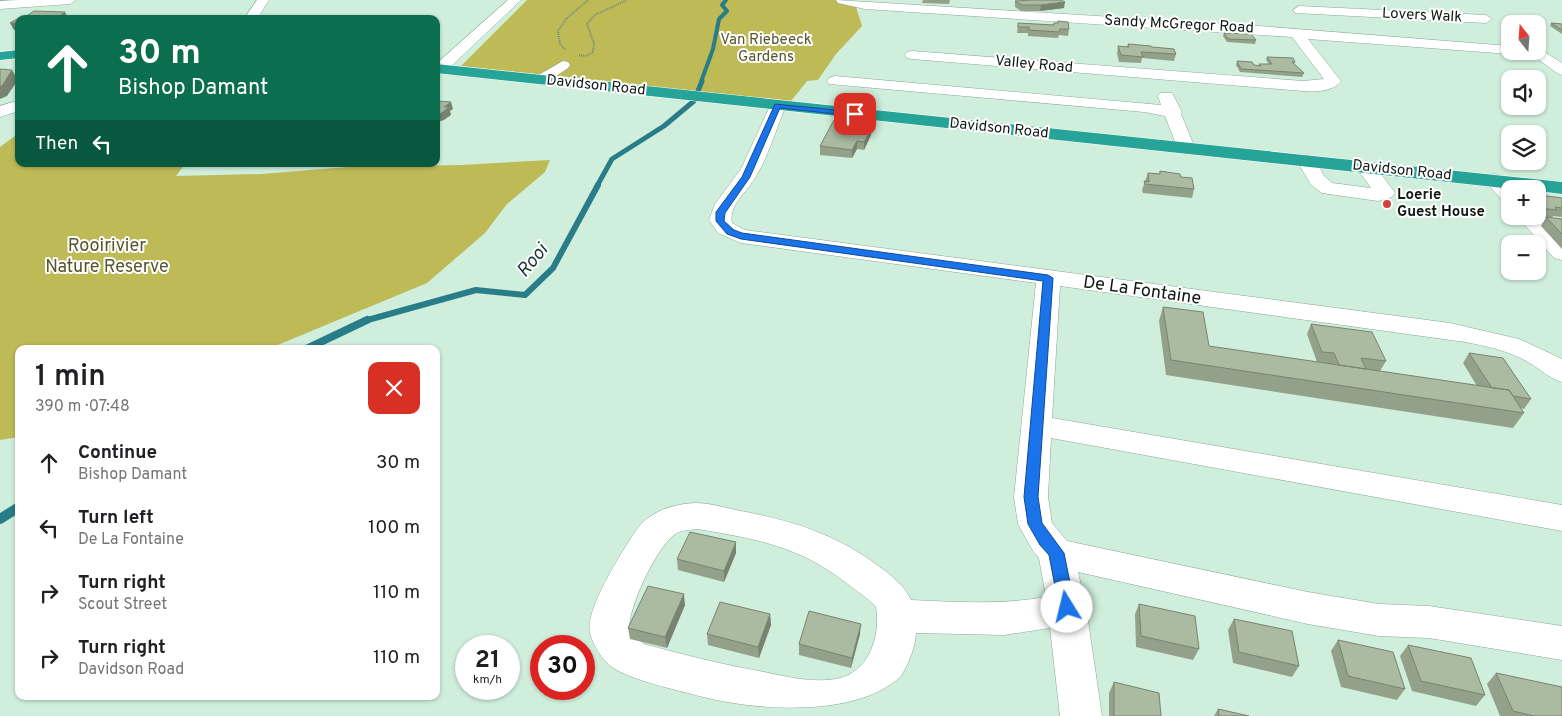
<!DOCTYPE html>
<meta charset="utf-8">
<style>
:root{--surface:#fff;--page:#f2f2f2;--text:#202124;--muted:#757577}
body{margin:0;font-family:Overpass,sans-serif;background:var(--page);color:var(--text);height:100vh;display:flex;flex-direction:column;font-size:19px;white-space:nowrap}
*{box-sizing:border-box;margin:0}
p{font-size:16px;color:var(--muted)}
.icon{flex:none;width:28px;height:28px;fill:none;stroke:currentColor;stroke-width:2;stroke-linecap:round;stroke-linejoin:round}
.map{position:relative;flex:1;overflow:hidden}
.drawer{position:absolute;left:15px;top:345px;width:425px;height:355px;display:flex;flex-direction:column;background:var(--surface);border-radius:10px;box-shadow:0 1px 4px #0004}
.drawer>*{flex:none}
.banner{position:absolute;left:15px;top:15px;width:425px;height:152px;border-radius:10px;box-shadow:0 1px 4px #0004;background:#0b6e4f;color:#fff;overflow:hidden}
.needle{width:32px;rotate:343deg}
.buttons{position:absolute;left:1501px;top:15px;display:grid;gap:10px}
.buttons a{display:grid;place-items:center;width:45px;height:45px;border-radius:10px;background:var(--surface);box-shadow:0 1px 4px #0004;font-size:25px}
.speed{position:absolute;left:455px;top:635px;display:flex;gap:10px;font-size:25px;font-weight:700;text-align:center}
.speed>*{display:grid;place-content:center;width:65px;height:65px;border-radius:50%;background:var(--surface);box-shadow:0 1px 4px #0004;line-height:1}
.speed small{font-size:12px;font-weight:400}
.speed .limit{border:8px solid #d22;background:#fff;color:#111}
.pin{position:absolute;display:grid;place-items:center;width:42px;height:42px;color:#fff;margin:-21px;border-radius:10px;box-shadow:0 2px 8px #0006}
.me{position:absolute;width:55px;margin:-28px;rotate:351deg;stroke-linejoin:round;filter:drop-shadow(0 0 4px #0008)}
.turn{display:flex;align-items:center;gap:18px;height:105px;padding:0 20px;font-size:22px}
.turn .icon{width:65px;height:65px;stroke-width:2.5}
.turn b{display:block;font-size:35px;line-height:42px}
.then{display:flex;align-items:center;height:48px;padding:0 20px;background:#0003;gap:10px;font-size:19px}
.round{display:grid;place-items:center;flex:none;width:52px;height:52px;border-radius:10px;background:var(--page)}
.summary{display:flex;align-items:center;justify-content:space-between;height:85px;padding:0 20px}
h1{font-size:30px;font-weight:600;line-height:38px}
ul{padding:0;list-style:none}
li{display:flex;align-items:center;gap:15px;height:65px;padding:0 20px}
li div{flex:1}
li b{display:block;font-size:19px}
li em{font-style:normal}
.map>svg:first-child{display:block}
.green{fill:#beba56}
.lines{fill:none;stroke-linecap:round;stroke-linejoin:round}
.stream-far4{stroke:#287d89;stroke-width:4}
.stream-far3{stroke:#287d89;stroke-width:5}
.stream-far2{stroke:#287d89;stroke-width:6}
.stream-far1{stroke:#287d89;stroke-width:8}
.stream{stroke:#287d89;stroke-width:10}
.minor-casing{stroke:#8ba897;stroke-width:1}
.highway-casing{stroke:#fff;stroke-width:1}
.path{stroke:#768b7f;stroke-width:2;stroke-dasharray:1 1;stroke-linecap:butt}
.minor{fill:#fff;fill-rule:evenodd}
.highway{fill:#26a498;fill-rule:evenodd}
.wall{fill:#93a18a}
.shaded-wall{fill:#788371}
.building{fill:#abbba1;stroke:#788371}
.route{fill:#1a73e8;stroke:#114b97}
.poi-dot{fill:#d24438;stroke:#fff;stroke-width:2}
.labels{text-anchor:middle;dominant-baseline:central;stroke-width:4;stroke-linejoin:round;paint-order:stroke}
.far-street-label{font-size:15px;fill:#0f1a14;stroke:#fff}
.far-park-label{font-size:15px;fill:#565529;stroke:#fff}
.far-poi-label{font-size:15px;font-weight:bold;fill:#0f1a14;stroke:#fff;text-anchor:start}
.park-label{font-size:18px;fill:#565529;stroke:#fff}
.street-label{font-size:18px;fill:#0f1a14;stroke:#fff}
.water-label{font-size:19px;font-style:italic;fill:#1b3439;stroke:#fff}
</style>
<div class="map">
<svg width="1562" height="716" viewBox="0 0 1562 716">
<rect width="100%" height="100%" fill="#d0eedc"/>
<path class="green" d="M527,0H835L856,7L862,26L836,54L818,80L807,81L791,101L461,66Z
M19,133V164H185L176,176L261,174L348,167L461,165L550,160L545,172L507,204L485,233L427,283L268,349H19V437L0,440V147Z"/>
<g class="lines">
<path class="stream-far4" d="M701,82L713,49L719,19L727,11L722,5L726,0"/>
<path class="stream-far3" d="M698,91L702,81
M597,186L612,159L664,126L694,101"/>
<path class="stream-far2" d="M364,321L476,290L525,295L553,268L598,185"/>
<path class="stream-far1" d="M306,349L367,320"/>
<path class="stream" d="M0,519L19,507"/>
<g class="minor-casing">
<path id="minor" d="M18,0H76L70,4L0,9V1Z
M257,0H269L257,19H244Z
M508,0H521L445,72L436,73V64Z
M836,0L1259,26L1510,46V51H1516L1510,54L1308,39L1341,81C1333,92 1315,92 1303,91L912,59L907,58L905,55L907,52L912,51L1303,81L1324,79L1292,37L865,9L838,3Z
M1299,6L1486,15L1492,19L1486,23L1295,13L1293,10Z
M1538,48L1562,63V75L1557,73L1527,51H1538Z
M563,61L568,62L570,65L568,68L547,82H537L534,79L537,76Z
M835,76L1161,105L1158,96L1160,93H1172L1182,112L1181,114L1195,148L1193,152L1186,154L1179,152L1165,116L1144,112L829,84L827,81L829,78Z
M778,101L784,102L786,106C774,133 767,164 748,188C740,198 729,209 732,223L745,230L1450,323L1519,339L1560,358L1562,359V382C1549,378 1540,369 1528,362C1509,351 1487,346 1465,342L1060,286L1052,418L1562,505V531L1051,438L1048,497L1052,523L1067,541L1308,592L1379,604L1429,606L1562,626V660L1429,638L1379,636L1308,624L1078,572L1086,607L1102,716H1060L1050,628L1004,635L916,633C915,648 909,663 901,676C860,716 764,712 703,697C678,690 632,681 612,667C602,660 593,645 590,633C584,611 622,552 635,532C648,512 672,504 695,503C709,503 723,507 736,510C789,520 834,533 877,565C892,576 903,584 911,600C957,602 1001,605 1046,597L1039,558L1033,551L1018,524L1014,497L1036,283L741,243L718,233L709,220L715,204L741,169L770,106L772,102ZM697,529C757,539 800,546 849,585C858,592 868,598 876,607C881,636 869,673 836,679C812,683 788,677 764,672C724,665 684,655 644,644L629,631C628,607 656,548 675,534C681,530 689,530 697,529Z
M13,102L19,103V111L0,117V106Z
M1307,155L1314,157L1324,176L1332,183L1371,188L1356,167L1359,163L1366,161L1373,163L1395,193L1392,197L1378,201L1322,193L1311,185L1297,161L1300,157Z
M1494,174L1501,176L1514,189H1510V203L1503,201L1484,180L1487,176Z
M1538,214L1562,239V260L1554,258L1517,216H1538Z"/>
</g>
<g class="highway-casing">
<path id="highway" d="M19,50V58L0,60V52Z
M436,64L1562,182V194L1538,191V189H1513L436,73Z"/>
</g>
<path class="path" d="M565,49L560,44L558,31L566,19L588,0
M579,55L586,56L593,52L594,43L587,24L595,15L627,0"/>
<use href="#minor" class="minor"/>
<use href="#highway" class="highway"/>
</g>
<path class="wall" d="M923,0H950L949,4L922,3Z
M1029,0H1061L1064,8L1040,11H1021L1015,7V1Z
M1058,21L1069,29L1068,36L1059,35L1058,38L1028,36V33H1017L1018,23L1053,25L1054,23H1057Z
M1551,23L1562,24V34L1550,26Z
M1224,33L1256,40L1255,44L1227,42L1223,36Z
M1128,44L1152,47L1176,54L1174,61L1142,58L1141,63L1119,62L1117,53L1118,46L1127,47Z
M1267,57L1295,62L1294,64L1304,73L1302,77L1240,72L1236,65L1237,61L1254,65L1258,66L1259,64H1269L1266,60Z
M869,124L868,127L872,128L871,135L864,150L857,149L852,158L820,155V146Z
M1160,171L1181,177L1194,189L1192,198L1143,193L1142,190L1148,173L1159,174Z
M1538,193L1540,195L1562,198V197V217L1553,216L1552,218L1562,219V249L1541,226L1546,218L1534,216H1538Z
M1163,307L1209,346L1329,364L1317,362L1307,334L1311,324L1386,361L1380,371L1477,386L1463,363L1469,353L1531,399L1524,409L1521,408L1524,413L1513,428L1166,375L1159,321Z
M736,542V553L724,582L678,570L677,559Z
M1139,604L1199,649L1193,660L1136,647L1135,614Z
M685,605L667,648L630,639L628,628Z
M770,614L771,625L759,658L708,645L707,634Z
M1234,619L1299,666L1292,677L1233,663L1228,630Z
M860,634L851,668L799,655V644Z
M1338,640L1405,689L1397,700L1341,687L1331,651Z
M1408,645L1485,695L1476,706L1412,691L1400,656Z
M1496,673L1562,716H1500L1487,684Z
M1114,682L1161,716H1109V693Z
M1218,709L1249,716H1214Z"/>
<path class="shaded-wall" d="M1065,2L1064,8L1040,11L1041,5Z
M65,12L68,18L67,19H56Z
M10,23H19V29L14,30Z
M12,70L18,80L7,96L0,99V86Z
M451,102L453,109L450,111L451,115L444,120L437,122L436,114L444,107Z
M872,128L871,135L864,150V142Z
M857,141V149L852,158V150Z
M736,542V553L724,582V571Z
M684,594L685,605L667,648L665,637Z
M770,614L771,625L759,658L758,647Z
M861,624L860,634L851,668L852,658Z"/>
<path class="building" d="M1033,0H1061L1065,2L1041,5H1022L1015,1Z
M34,11L65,12L56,19H19V23H10L19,18L25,17Z
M1058,21L1068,22L1069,29H1060L1059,32L1029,30V27H1018V23L1054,25V23H1058Z
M1551,23L1562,24V30Z
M1224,33L1251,34L1256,40L1228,39Z
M1128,44L1151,46L1152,47L1174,49L1176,54L1141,52L1143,57L1121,55L1118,46L1129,47Z
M1267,57L1293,58L1295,62H1292L1304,73L1241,69L1237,61L1252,62L1254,65L1261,66L1259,64H1272Z
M0,69L12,70L2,86H0Z
M436,101L451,102L444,107H449L442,113L436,114Z
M834,120L869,124L867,127L872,128L864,142L857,141L852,150L820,146Z
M1160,171L1180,174L1181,177L1192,178L1194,189L1145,184L1144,181L1149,182L1148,173L1160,174Z
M1538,193L1540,195L1562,198V208L1555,207L1557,210L1540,208L1538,205Z
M1546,217L1562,219V234Z
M1163,307L1203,312L1209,346L1509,390L1524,413L1171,360Z
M1311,324L1372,332L1386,361L1361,358L1366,369L1339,365L1334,353L1322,352Z
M1469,353L1503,358L1531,399L1513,396L1509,390L1492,388Z
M690,532L736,542L724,571L677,559Z
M648,586L684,594L665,637L628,628Z
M720,602L770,614L758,647L707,634Z
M1139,604L1195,616L1199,649L1141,636Z
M809,611L861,624L852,658L799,644Z
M1234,619L1292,631L1299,666L1239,652Z
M1338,640L1393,652L1405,689L1348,676Z
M1408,645L1471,658L1485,695L1421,681Z
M1496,673L1562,687V716H1534L1513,711Z
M1114,682L1159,693L1161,716H1114Z
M1218,709L1249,716H1219Z"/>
<path class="route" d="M775,104L855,112L859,114L855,116L780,108L750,177L725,213L724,221L734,230L742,233L1048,275L1053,278L1038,497L1042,523L1064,553L1075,607L1072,612L1067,614L1061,612L1059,607L1049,555L1040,545L1028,524L1024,497L1043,281L741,239L727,234L716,221V212L742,177Z"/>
<circle class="poi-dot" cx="1387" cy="204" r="5"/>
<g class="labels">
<g class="far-street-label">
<text transform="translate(1422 16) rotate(3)">Lovers Walk</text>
<text transform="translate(1179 25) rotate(3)">Sandy McGregor Road</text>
<text transform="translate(1034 65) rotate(5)">Valley Road</text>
<text transform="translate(596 86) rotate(6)">Davidson Road</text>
<text transform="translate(999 129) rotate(6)">Davidson Road</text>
<text transform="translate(1402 171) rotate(6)">Davidson Road</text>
</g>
<g class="far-park-label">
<text x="766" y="40">Van Riebeeck<tspan x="766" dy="17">Gardens</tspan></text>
</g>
<g class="far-poi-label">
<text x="1397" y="195">Loerie<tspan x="1397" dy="17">Guest House</tspan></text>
</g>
<g class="park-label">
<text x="107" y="246">Rooirivier<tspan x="107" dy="21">Nature Reserve</tspan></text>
</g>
<g class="street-label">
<text transform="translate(1142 291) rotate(8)">De La Fontaine</text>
</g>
<g class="water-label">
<text transform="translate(533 261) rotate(-50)">Rooi</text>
</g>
</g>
</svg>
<div class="buttons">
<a><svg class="needle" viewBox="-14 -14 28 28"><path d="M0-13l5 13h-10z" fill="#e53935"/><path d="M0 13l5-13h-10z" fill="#757577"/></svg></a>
<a><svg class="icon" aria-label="sound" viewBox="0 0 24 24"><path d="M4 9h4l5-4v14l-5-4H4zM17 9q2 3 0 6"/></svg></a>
<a><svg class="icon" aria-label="layers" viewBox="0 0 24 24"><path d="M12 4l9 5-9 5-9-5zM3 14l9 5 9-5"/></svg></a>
<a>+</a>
<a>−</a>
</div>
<div class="speed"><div>21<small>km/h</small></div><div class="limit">30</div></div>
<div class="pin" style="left:855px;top:114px;background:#d93025"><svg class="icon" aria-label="arrive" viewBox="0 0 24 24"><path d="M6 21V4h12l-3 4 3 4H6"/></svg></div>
<svg class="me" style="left:1067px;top:607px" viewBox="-20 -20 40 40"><circle r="19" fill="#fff"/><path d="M0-13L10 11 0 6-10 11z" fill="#1a73e8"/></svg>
<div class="banner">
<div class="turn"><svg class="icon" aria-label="ahead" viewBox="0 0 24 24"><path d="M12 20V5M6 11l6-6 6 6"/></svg><div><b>30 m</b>Bishop Damant</div></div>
<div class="then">Then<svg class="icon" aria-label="left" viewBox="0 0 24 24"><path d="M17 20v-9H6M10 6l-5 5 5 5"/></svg></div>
</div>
<section class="drawer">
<div class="summary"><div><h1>1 min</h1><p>390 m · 07:48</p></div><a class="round" style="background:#d93025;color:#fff"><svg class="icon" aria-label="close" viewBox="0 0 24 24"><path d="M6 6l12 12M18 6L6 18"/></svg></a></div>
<ul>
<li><svg class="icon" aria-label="ahead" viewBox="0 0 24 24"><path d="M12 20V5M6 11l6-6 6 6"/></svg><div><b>Continue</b><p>Bishop Damant</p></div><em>30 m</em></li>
<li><svg class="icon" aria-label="left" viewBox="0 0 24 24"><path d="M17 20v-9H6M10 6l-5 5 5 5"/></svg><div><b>Turn left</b><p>De La Fontaine</p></div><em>100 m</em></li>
<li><svg class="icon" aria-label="right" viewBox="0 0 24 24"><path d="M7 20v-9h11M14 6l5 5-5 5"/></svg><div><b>Turn right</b><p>Scout Street</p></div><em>110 m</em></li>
<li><svg class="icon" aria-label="right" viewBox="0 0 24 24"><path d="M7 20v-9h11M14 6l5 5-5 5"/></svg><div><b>Turn right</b><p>Davidson Road</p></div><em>110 m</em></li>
</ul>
</section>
</div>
